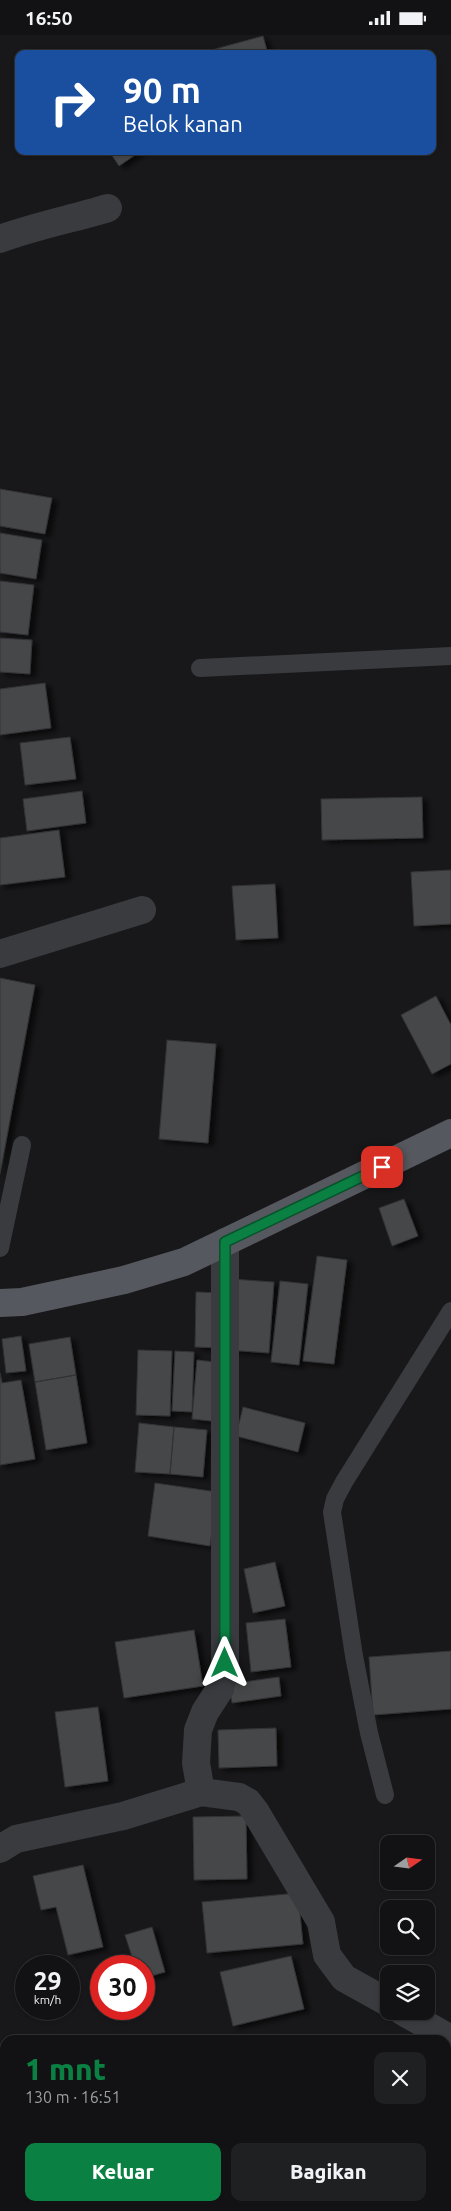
<!DOCTYPE html>
<html lang="id">
<meta charset="utf-8">
<style>
:root{--surface:#121214;--page:#1f2022;--text:#f1f3f6;--muted:#9c9ea0;--line:#313234;--accent:#0b8043}
body{margin:0;font-family:Ubuntu,sans-serif;background:var(--page);color:var(--text);height:100vh;display:flex;flex-direction:column;font-size:19px;white-space:nowrap}
*{box-sizing:border-box;margin:0}
p{font-size:16px;color:var(--muted)}
.icon{flex:none;width:28px;height:28px;fill:none;stroke:currentColor;stroke-width:2;stroke-linecap:round;stroke-linejoin:round}
.map{position:relative;flex:1;overflow:hidden}
.sheet{position:absolute;left:0px;top:2000px;width:451px;height:176px;display:flex;flex-direction:column;background:var(--surface);border-radius:15px 15px 0 0;box-shadow:0 1px 4px #0004,0 0 0 1px var(--line)}
.sheet>*{flex:none}
.top-card{position:absolute;left:15px;top:15px;width:421px;height:105px;border-radius:10px;box-shadow:0 1px 4px #0004,0 0 0 1px var(--line);background:#1a4fa0;color:#fff;overflow:hidden}
.needle{width:32px;rotate:76deg}
.controls{position:absolute;left:380px;top:1800px;display:grid;gap:10px}
.controls a{display:grid;place-items:center;width:55px;height:55px;border-radius:10px;background:var(--surface);box-shadow:0 1px 4px #0004,0 0 0 1px var(--line);font-size:25px}
.speed{position:absolute;left:15px;top:1920px;display:flex;gap:10px;font-size:25px;font-weight:700;text-align:center}
.speed>*{display:grid;place-content:center;width:65px;height:65px;border-radius:50%;background:var(--surface);box-shadow:0 1px 4px #0004,0 0 0 1px var(--line);line-height:1}
.speed small{font-size:12px;font-weight:400}
.speed .limit{border:8px solid #d22;background:#fff;color:#111}
.pin{position:absolute;display:grid;place-items:center;width:42px;height:42px;color:#fff;margin:-21px;border-radius:10px;box-shadow:0 2px 8px #0006}
.me{position:absolute;width:55px;margin:-28px;rotate:0deg;stroke-linejoin:round;filter:drop-shadow(0 0 4px #0008)}
.turn{display:flex;align-items:center;gap:18px;height:105px;padding:0 25px;font-size:22px}
.turn .icon{width:65px;height:65px;stroke-width:2.5}
.turn b{display:block;font-size:35px;line-height:42px}
.round{display:grid;place-items:center;flex:none;width:52px;height:52px;border-radius:10px;background:var(--page)}
.summary{display:flex;align-items:center;justify-content:space-between;height:85px;padding:0 25px}
h1{font-size:30px;font-weight:800;line-height:38px;color:var(--accent)}
.action{display:flex;gap:10px;margin-top:auto;padding:10px 25px}
.action a{flex:1;height:58px;border-radius:10px;background:var(--accent);color:#fff;font-size:20px;font-weight:800;line-height:58px;text-align:center}
.action a+a{background:var(--page);color:var(--text)}
.status{display:flex;justify-content:space-between;align-items:center;height:35px;padding:0 25px;background:var(--surface);direction:ltr}
.status svg{height:14px;fill:currentColor}
.map>svg:first-child{display:block}
.building{fill:#45464a;stroke:#323336;filter:url(#shadow)}
.lines{fill:none;stroke-linecap:round;stroke-linejoin:round}
.service{stroke:#393b3f;stroke-width:18}
.minor{stroke:#393b3f;stroke-width:28}
.primary{stroke:#55585e;stroke-width:28}
.route-casing{stroke:#07532c;stroke-width:12}
.route{stroke:#0b8043;stroke-width:9}
</style>
<div class="status"><b>16:50</b><svg viewBox="0 0 49 12"><path d="M0 12V9h3v3zM5 12V6h3v6zM10 12V3h3v9zM15 12V0h3v12zM26 1h20v11H26zM47 4h2v5h-2z"/></svg></div>
<div class="map">
<svg width="451" height="2176" viewBox="0 0 451 2176">
<defs>
<filter id="shadow"><feDropShadow dx="5.5" dy="3" stdDeviation="2.5" flood-color="#0009"/></filter>
</defs>
<rect width="100%" height="100%" fill="#18181a"/>
<path class="building" d="M263,1L268,19H208V16Z
M109,116H141L119,131Z
M0,454L52,463L45,499L0,491Z
M0,498L42,505L36,544L0,538Z
M0,546L34,550L28,600L0,597Z
M0,603L32,605L30,639L0,637Z
M45,648L51,693L0,700V654Z
M70,702L76,744L25,750L20,708Z
M82,756L86,788L27,796L23,764Z
M422,762L423,803L322,805L321,764Z
M59,795L65,842L0,850V803Z
M451,835V889L414,891L411,837Z
M275,849L278,903L236,905L232,851Z
M0,943L35,950L0,1139Z
M436,961L451,990V1029L432,1039L401,980Z
M167,1005L216,1009L208,1108L159,1104Z
M404,1164L418,1201L392,1211L379,1173Z
M317,1221L347,1225L334,1329L303,1326Z
M231,1244L274,1247L269,1318L227,1315Z
M280,1246L308,1249L299,1330L271,1327Z
M196,1257L223,1258L221,1313L195,1312Z
M21,1301L26,1336L6,1338L2,1304Z
M70,1302L76,1340L35,1347L29,1309Z
M138,1315L172,1316L170,1381L136,1380Z
M175,1316L194,1317L192,1377L172,1376Z
M197,1325L224,1328L220,1387L192,1384Z
M0,1338L2,1348L21,1345L35,1424L0,1430Z
M76,1340L87,1408L46,1415L35,1347Z
M243,1372L305,1388L298,1417L236,1401Z
M139,1388L174,1392L170,1439L135,1437Z
M174,1392L207,1395L203,1442L170,1439Z
M155,1448L217,1457L210,1511L148,1501Z
M275,1527L285,1571L253,1578L244,1534Z
M285,1584L291,1632L251,1637L246,1588Z
M194,1595L203,1651L124,1663L115,1607Z
M451,1616V1674L373,1680L369,1622Z
M279,1642L281,1661L232,1668L229,1649Z
M98,1672L108,1746L65,1752L55,1677Z
M276,1693L277,1731L219,1733L218,1695Z
M246,1781L247,1844L194,1845L193,1782Z
M83,1830L103,1912L68,1920L56,1872L41,1875L33,1841Z
M298,1858L303,1909L207,1918L202,1867Z
M152,1892L165,1937L144,1943V1931H135L125,1900Z
M291,1921L304,1974L233,1991L220,1937Z"/>
<g class="lines">
<path class="service" d="M200,633L451,621
M0,1213L22,1110
M385,1760L369,1698L354,1621L332,1477L335,1464L344,1447L451,1276"/>
<path class="minor" d="M0,204C35,191 72,184 108,173
M0,919L142,875
M201,1757L196,1728L198,1695L205,1677L220,1654L225,1628V1207
M0,1814L16,1804L123,1781L201,1757L239,1762L248,1767L255,1776L321,1887L327,1920L344,1943L389,1968
M402,1976L451,2004"/>
<path class="primary" d="M0,1268L22,1267L124,1245L184,1227L451,1098"/>
</g>
<g class="lines">
<g class="route-casing">
<path id="route" d="M225,1628V1207L382,1132"/>
</g>
<use href="#route" class="route"/>
</g>
</svg>
<div class="controls">
<a><svg class="needle" viewBox="-14 -14 28 28"><path d="M0-13l5 13h-10z" fill="#e53935"/><path d="M0 13l5-13h-10z" fill="#9c9ea0"/></svg></a>
<a><svg class="icon" aria-label="search" viewBox="0 0 24 24"><circle cx="10" cy="10" r="6"/><path d="M15 15l6 6"/></svg></a>
<a><svg class="icon" aria-label="layers" viewBox="0 0 24 24"><path d="M12 4l9 5-9 5-9-5zM3 14l9 5 9-5"/></svg></a>
</div>
<div class="speed"><div>29<small>km/h</small></div><div class="limit">30</div></div>
<div class="pin" style="left:382px;top:1132px;background:#d93025"><svg class="icon" aria-label="arrive" viewBox="0 0 24 24"><path d="M6 21V4h12l-3 4 3 4H6"/></svg></div>
<svg class="me" style="left:225px;top:1628px" viewBox="-20 -20 40 40"><path d="M0-17L14 15 0 8-14 15z" fill="#0b8043" stroke="#fff" stroke-width="4"/></svg>
<div class="top-card">
<div class="turn"><svg class="icon" aria-label="right" viewBox="0 0 24 24"><path d="M7 20v-9h11M14 6l5 5-5 5"/></svg><div><b>90 m</b>Belok kanan</div></div>
</div>
<section class="sheet">
<div class="summary"><div><h1>1 mnt</h1><p>130 m · 16:51</p></div><a class="round"><svg class="icon" aria-label="close" viewBox="0 0 24 24"><path d="M6 6l12 12M18 6L6 18"/></svg></a></div>
<div class="action"><a>Keluar</a><a>Bagikan</a></div>
</section>
</div>
